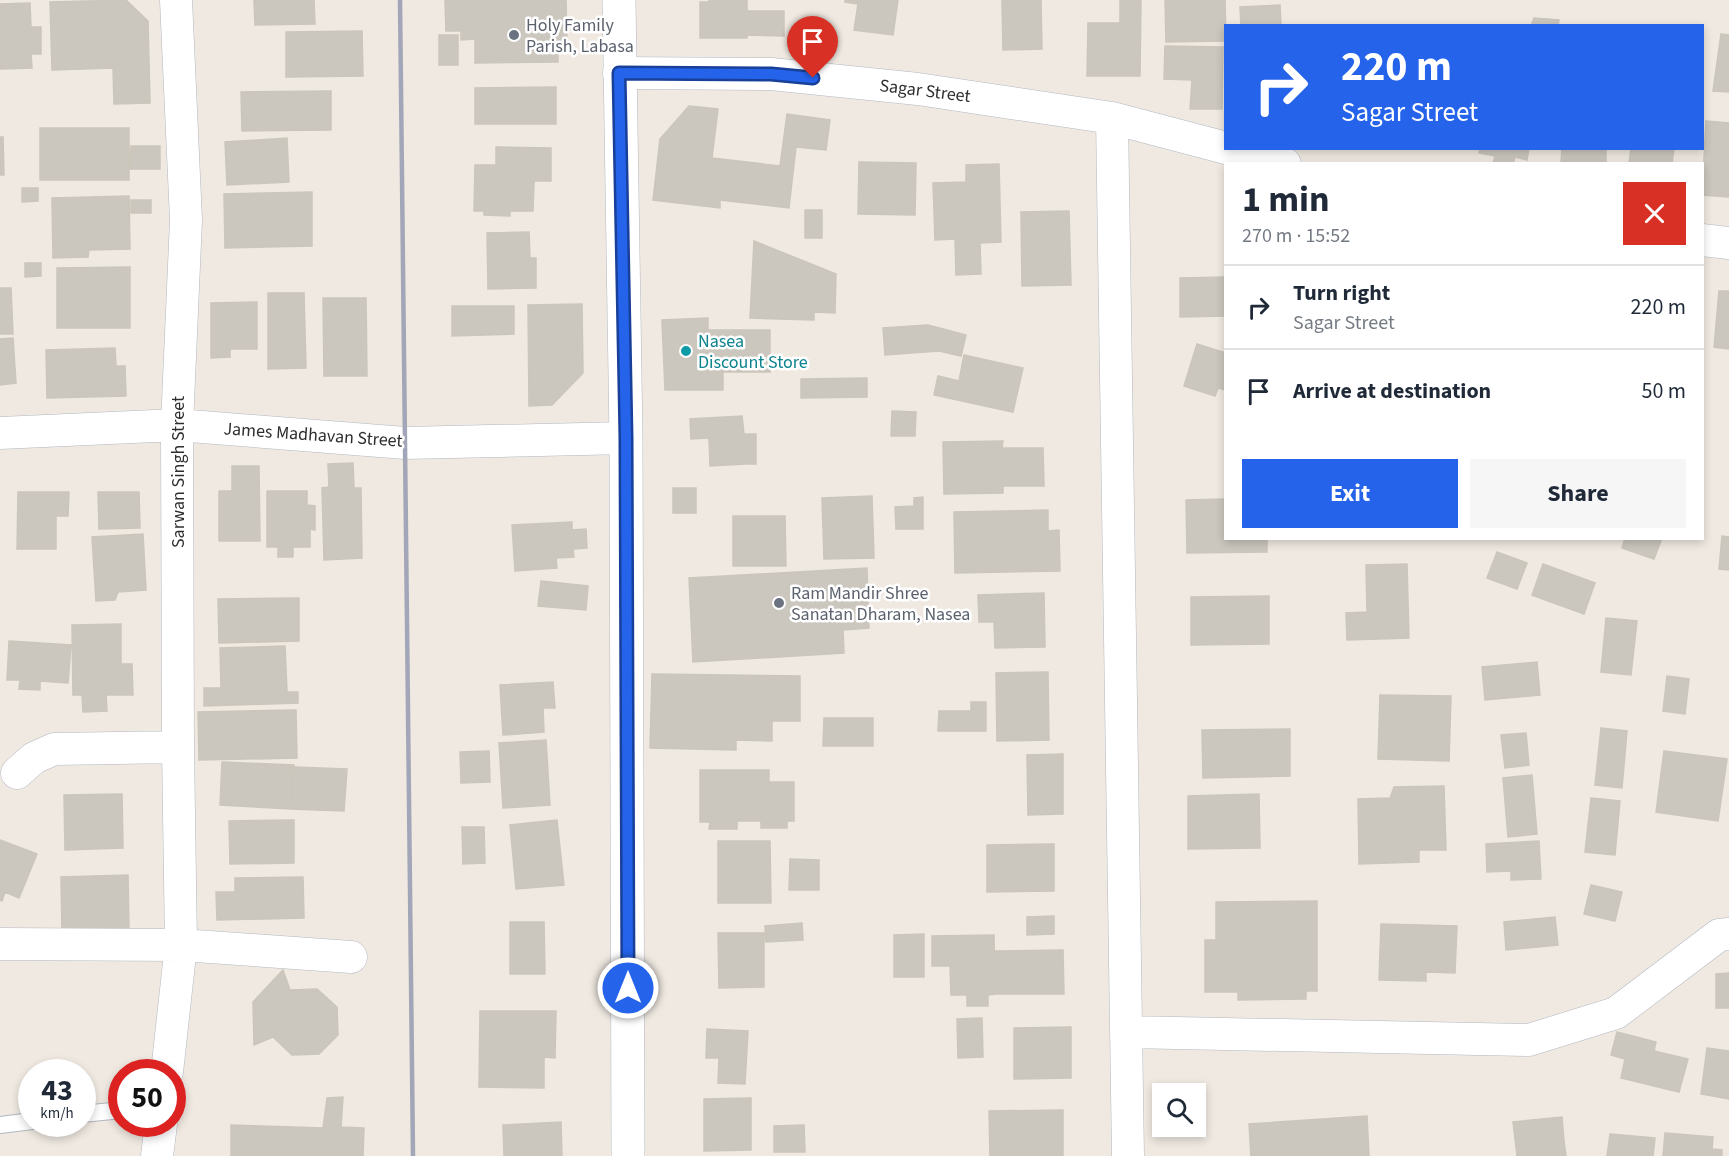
<!DOCTYPE html>
<meta charset="utf-8">
<style>
:root{--surface:#fff;--page:#f6f6f7;--text:#1f2937;--muted:#747a83;--line:#e0e1e3;--accent:#2563eb}
body{margin:0;font-family:"Source Sans 3",sans-serif;background:var(--page);color:var(--text);height:100vh;display:flex;flex-direction:column;font-size:22px;white-space:nowrap}
*{box-sizing:border-box;margin:0}
p{font-size:20px;color:var(--muted)}
.icon{flex:none;width:33px;height:33px;fill:none;stroke:currentColor;stroke-width:2;stroke-linecap:round;stroke-linejoin:round}
.map{position:relative;flex:1;overflow:hidden}
.side{position:absolute;left:1224px;top:162px;width:480px;height:378px;display:flex;flex-direction:column;background:var(--surface);border-radius:0px;box-shadow:0 3px 9px #0003}
.side>*{flex:none}
.banner{position:absolute;left:1224px;top:24px;width:480px;height:126px;border-radius:0px;box-shadow:0 3px 9px #0003;background:#2563eb;color:#fff;overflow:hidden}
.controls{position:absolute;left:1152px;top:1083px;display:grid;gap:12px}
.controls a{display:grid;place-items:center;width:54px;height:54px;border-radius:0px;background:var(--surface);box-shadow:0 3px 9px #0003;font-size:30px}
.speed{position:absolute;left:18px;top:1059px;display:flex;gap:12px;font-size:30px;font-weight:700;text-align:center}
.speed>*{display:grid;place-content:center;width:78px;height:78px;border-radius:50%;background:var(--surface);box-shadow:0 3px 9px #0003;line-height:1}
.speed small{font-size:15px;font-weight:400}
.speed .limit{border:9px solid #d22;background:#fff;color:#111}
.pin{position:absolute;display:grid;place-items:center;width:51px;height:51px;color:#fff;margin:-62px -26px;border-radius:50% 50% 50% 0;rotate:-45deg;box-shadow:0 0 6px #0007}
.pin .icon{rotate:45deg}
.me{position:absolute;width:66px;margin:-33px;rotate:0deg;stroke-linejoin:round;filter:drop-shadow(0 0 4px #0008)}
.turn{display:flex;align-items:center;gap:21px;height:126px;padding:0 18px;font-size:27px}
.turn .icon{width:78px;height:78px;stroke-width:2.5}
.turn b{display:block;font-size:42px;line-height:51px}
.round{display:grid;place-items:center;flex:none;width:63px;height:63px;border-radius:0px;background:var(--page)}
.headline{display:flex;align-items:center;justify-content:space-between;height:102px;padding:0 18px}
h1{font-size:36px;font-weight:700;line-height:45px}
.action{display:flex;gap:12px;margin-top:auto;padding:12px 18px}
.action a{flex:1;height:69px;border-radius:0px;background:var(--accent);color:#fff;font-size:24px;font-weight:700;line-height:69px;text-align:center}
.action a+a{background:var(--page);color:var(--text)}
ul{padding:0;list-style:none}
li{display:flex;align-items:center;gap:18px;height:84px;padding:0 18px;border-top:2px solid var(--line)}
li div{flex:1}
li b{display:block;font-size:22px}
li em{font-style:normal}
.map>svg:first-child{display:block}
.building{fill:#cbc7bf;stroke:#cbc5ba;stroke-width:1.5}
.lines{fill:none;stroke-linecap:round;stroke-linejoin:round}
.service-casing{stroke:#b4b7c1;stroke-width:18}
.minor-casing{stroke:#b4b7c1;stroke-width:33}
.secondary-casing{stroke:#b4b7c1;stroke-width:34}
.service{stroke:#fff;stroke-width:16}
.minor{stroke:#fff;stroke-width:32}
.secondary{stroke:#fff;stroke-width:33}
.rail{stroke:#a3a6b8;stroke-width:4.5}
.route-casing{stroke:#184099;stroke-width:15}
.route{stroke:#2563eb;stroke-width:10}
.worship-dot{fill:#6b7280;stroke:#fff;stroke-width:2}
.culture-dot{fill:#0f9aa8;stroke:#fff;stroke-width:2}
.labels{text-anchor:middle;dominant-baseline:central;stroke-width:5;stroke-linejoin:round;paint-order:stroke}
.worship-label{font-size:18px;fill:#5b616d;stroke:#fff;text-anchor:start}
.street-label{font-size:18px;fill:#2e2e2e;stroke:#fff}
.culture-label{font-size:18px;fill:#0d838f;stroke:#fff;text-anchor:start}
</style>
<div class="map">
<svg width="1729" height="1156" viewBox="0 0 1729 1156">
<rect width="100%" height="100%" fill="#efe9e1"/>
<path class="building" d="M126,0L148,21L150,103L114,104L113,68L52,70L50,2Z
M254,0H314L315,24L255,25Z
M445,0H566L567,41L558,42V62L475,63V39L461,40V31H446Z
M709,0H747V11H784V36L747,35V38H700V2H709Z
M845,0H898L893,35L854,30L858,4L845,2Z
M1002,0H1041L1042,49L1003,50Z
M1120,0H1141L1140,76H1087L1088,23H1120Z
M1165,0H1225L1226,41L1166,42Z
M30,3L31,27H41V54H31L32,68L0,69V4Z
M1280,5L1281,26H1241L1240,7Z
M1534,18L1559,20L1558,26H1531Z
M362,31L363,76L286,77V32Z
M1721,34L1729,35V92L1713,91Z
M439,35H458V65H439Z
M1165,46L1223,47L1222,109H1190L1192,80L1164,79Z
M556,87V124H475V88Z
M331,91V130L242,131L241,92Z
M689,106L718,109L712,158L780,166L787,114L830,120L826,150L796,147L789,208L720,200V208L653,200L660,139Z
M1706,121L1729,123V197L1702,195Z
M40,128H129V180H40Z
M0,137H3L4,175H0Z
M287,138L289,182L227,185L225,142Z
M131,146H160V169H130Z
M496,147L551,148V181H534L533,211H510V216L484,215V211H474L475,165H496Z
M1480,148H1529L1527,160L1515,157L1513,164H1493L1495,156L1479,153Z
M1562,148H1606V164L1561,162Z
M1631,148H1674L1672,164H1629Z
M859,162L916,163L915,215L858,214Z
M999,164L1001,242L980,243L981,274L956,275L955,239L935,240L933,183L966,182V165Z
M22,188H38V201L22,202Z
M312,192V246L225,248L224,194Z
M129,196L130,249L89,250L88,257L53,258L52,198Z
M131,200H151V213H131Z
M805,210H822V238H805Z
M1069,211L1071,285L1022,286L1021,212Z
M529,232L530,258H536V288L488,289L487,233Z
M754,241L836,274L835,313L814,312V320L750,318Z
M25,263H41V276L25,277Z
M130,267V328H57V268Z
M1226,277V316L1180,317V278Z
M0,288H11L13,334H0Z
M1719,291H1729V349L1714,347Z
M268,293H304L306,368L268,369Z
M323,298H366L367,376H324Z
M257,302V349H230V357L211,358V303Z
M582,304L583,373L552,405L529,406L528,305Z
M452,306H514V334L452,336Z
M708,318V372H723V390H665L662,320Z
M928,325L966,335L961,356L939,351L885,355L883,328Z
M709,330H770V372H708Z
M13,338L16,383L0,385V339Z
M1197,344L1226,353V390L1218,388L1215,396L1184,386Z
M115,348L116,366H125L126,396L47,398L46,350Z
M964,355L1023,368L1013,412L934,395L938,376L959,381Z
M867,378V397L801,398V379Z
M892,411L916,412L915,436H891Z
M742,416L744,434V464L710,466L709,438L691,439L690,419Z
M744,434H756V464H744Z
M1003,441L1002,448H1043L1044,486H1003V493L944,494L943,442Z
M353,463L354,488H361L362,558L324,560L322,488L329,487L328,464Z
M232,466H259L260,541H219V491H232Z
M673,488H696V513H673Z
M267,491H307V505L315,506V530L310,529V547H293V557H278V547H267Z
M18,492H69L68,516H56V549H17Z
M98,492H139L140,528L99,529Z
M872,496L874,558L824,559L822,498Z
M923,497V529H896L895,507L914,506V498Z
M1226,499V538H1267V552L1187,553L1186,500Z
M1048,510V531L1059,530L1060,571L955,573L954,512Z
M733,516H785L786,566H733Z
M572,522V530L586,529L587,548L573,549L574,557L556,558L557,568L515,571L512,525Z
M143,534L146,590L118,592L115,600L96,601L92,537Z
M1722,536L1729,537V570L1719,569Z
M1625,538H1662L1654,559L1622,548Z
M1497,552L1527,563L1517,589L1487,578Z
M1407,564L1409,638L1347,640L1346,613L1367,612L1366,565Z
M1543,564L1595,583L1584,614L1532,595Z
M867,568L869,628L843,630L844,653L693,662L689,578Z
M541,581L588,586L586,610L538,606Z
M1044,593L1045,647L995,648L994,622H979L978,595Z
M1269,596V644L1191,645V597Z
M299,598V641L219,643L218,599Z
M1606,618L1637,621L1631,675L1601,672Z
M121,624V664H132L133,695H106L107,711L83,712L82,695H73L72,625Z
M9,641L71,645L68,683L40,681V690L19,689L20,680H7Z
M285,646L287,692H298V703L204,706V688H221L220,648Z
M1537,662L1540,695L1485,700L1482,667Z
M1048,672L1049,740L997,741L996,673Z
M652,674L800,676V721H772V741L736,740V750L650,748Z
M1667,676L1689,679L1685,714L1663,711Z
M553,682L555,708H543L544,732L503,735L500,685Z
M1380,695L1451,696L1449,761L1378,759Z
M971,702H986V731H938L939,711H971Z
M296,710L297,758L199,760L198,712Z
M824,718H873V746H823Z
M1601,728L1627,731L1622,788L1595,785Z
M1290,729V776L1203,778L1202,730Z
M1526,733L1529,765L1505,768L1501,735Z
M546,740L550,805L503,808L499,743Z
M489,751L490,782L461,783L460,752Z
M1664,751L1727,759L1718,821L1656,812Z
M1063,754V814L1028,815L1027,755Z
M222,762L294,765L291,809L220,805Z
M293,767L347,769L344,811L291,809Z
M700,770H769V782H794V821H787V828H761V821H737V829H709L710,822H700Z
M1532,775L1537,834L1508,837L1503,778Z
M1444,786L1446,850H1419V862L1359,864L1358,799L1390,798L1394,787Z
M122,794L123,848L65,850L64,795Z
M1259,794L1260,848L1188,849V796Z
M1591,798L1620,801L1615,855L1585,852Z
M294,820V863L230,864L229,821Z
M557,820L564,885L516,889L510,825Z
M462,827H484L485,863L463,864Z
M0,840L37,854L19,898L5,892L2,901L0,900Z
M718,841H770L771,903H718Z
M1539,841L1541,879L1511,880V871L1487,872L1486,844Z
M1054,844V891L987,892V845Z
M790,859L819,860V890H789Z
M128,875L129,929L62,932L61,877Z
M303,877L304,918L217,920L216,892H235V878Z
M1591,885L1622,892L1615,921L1584,914Z
M1317,901V991H1306V999L1238,1000V992H1205V940H1216V902Z
M1054,916V934L1027,935V917Z
M1555,917L1558,945L1506,950L1504,922Z
M510,922H544L545,974H510Z
M802,923L803,940L766,942L765,926Z
M1381,924L1457,926L1455,973L1426,972V981L1379,980Z
M718,933H764V987L719,988Z
M924,934V977H894V935Z
M994,935L995,994L988,995V1006H967V995H951L950,966H932V936Z
M1063,950L1064,994H995V951Z
M283,970L290,990L317,989L337,1007L338,1035L319,1054L292,1055L273,1037L254,1045L253,1002Z
M1729,973V1008H1716V974Z
M480,1011H556L555,1058L544,1057V1088L479,1087Z
M982,1018L983,1057L958,1058L957,1019Z
M1071,1027V1078L1014,1079V1028Z
M707,1029L748,1031L745,1084L718,1083L719,1058H706Z
M1617,1032L1656,1042L1654,1051L1688,1059L1679,1092L1621,1078L1625,1059L1611,1055Z
M1707,1048L1729,1051V1099L1701,1094Z
M343,1097L341,1127L364,1128L363,1156H231V1125L323,1128L327,1098Z
M751,1098V1150L704,1151V1099Z
M1063,1110V1156H990L989,1111Z
M1367,1116L1369,1156H1251L1249,1124Z
M1562,1117L1564,1141L1516,1147L1513,1122Z
M561,1122L562,1156H504L503,1125Z
M804,1125L805,1152H774V1126Z
M1665,1133L1713,1137L1712,1149L1722,1150V1156H1663Z
M1610,1134L1655,1138L1653,1156H1607Z
M1564,1141L1566,1156H1517L1516,1147Z"/>
<g class="lines">
<g class="service-casing">
<path id="service" d="M82,1114L122,1110
M0,1125L32,1121"/>
</g>
<g class="minor-casing">
<path id="minor" d="M619,73L771,74L918,89L1112,118L1226,148
M1112,118L1128,1156
M1228,148L1285,164
M1702,240L1729,243
M0,433L177,425L405,443L626,438
M17,773L34,758L54,749L178,747
M0,944L181,945L351,957
M1127,1032L1529,1040L1616,1013L1719,935L1729,934
M167,1072L181,945L178,747L177,425L186,220L176,0
M157,1156L161,1124"/>
</g>
<g class="secondary-casing">
<path id="secondary" d="M619,0L626,438L628,1156"/>
</g>
<use href="#service" class="service"/>
<use href="#minor" class="minor"/>
<use href="#secondary" class="secondary"/>
<path class="rail" d="M400,0L413,1156"/>
</g>
<g class="lines">
<g class="route-casing">
<path id="route" d="M628,988L626,438L619,73L771,74L813,78"/>
</g>
<use href="#route" class="route"/>
</g>
<g class="worship-dot">
<circle cx="514" cy="35" r="6"/>
<circle cx="779" cy="603" r="6"/>
</g>
<circle class="culture-dot" cx="686" cy="351" r="6"/>
<g class="labels">
<g class="worship-label">
<text x="526" y="25">Holy Family<tspan x="526" dy="21">Parish, Labasa</tspan></text>
<text x="791" y="593">Ram Mandir Shree<tspan x="791" dy="21">Sanatan Dharam, Nasea</tspan></text>
</g>
<g class="street-label">
<text transform="translate(925 91) rotate(7)">Sagar Street</text>
<text transform="translate(313 435) rotate(4)">James Madhavan Street</text>
<text transform="translate(178 472) rotate(-90)">Sarwan Singh Street</text>
</g>
<g class="culture-label">
<text x="698" y="341">Nasea<tspan x="698" dy="21">Discount Store</tspan></text>
</g>
</g>
</svg>
<div class="controls">
<a><svg class="icon" aria-label="search" viewBox="0 0 24 24"><circle cx="10" cy="10" r="6"/><path d="M15 15l6 6"/></svg></a>
</div>
<div class="speed"><div>43<small>km/h</small></div><div class="limit">50</div></div>
<div class="pin" style="left:813px;top:78px;background:#d93025"><svg class="icon" aria-label="arrive" viewBox="0 0 24 24"><path d="M6 21V4h12l-3 4 3 4H6"/></svg></div>
<svg class="me" style="left:628px;top:988px" viewBox="-20 -20 40 40"><circle r="17" fill="#2563eb" stroke="#fff" stroke-width="3"/><path d="M0-11L8 9 0 5-8 9z" fill="#fff"/></svg>
<div class="banner">
<div class="turn"><svg class="icon" aria-label="right" viewBox="0 0 24 24"><path d="M7 20v-9h11M14 6l5 5-5 5"/></svg><div><b>220 m</b>Sagar Street</div></div>
</div>
<section class="side">
<div class="headline"><div><h1>1 min</h1><p>270 m · 15:52</p></div><a class="round" style="background:#d93025;color:#fff"><svg class="icon" aria-label="close" viewBox="0 0 24 24"><path d="M6 6l12 12M18 6L6 18"/></svg></a></div>
<ul>
<li><svg class="icon" aria-label="right" viewBox="0 0 24 24"><path d="M7 20v-9h11M14 6l5 5-5 5"/></svg><div><b>Turn right</b><p>Sagar Street</p></div><em>220 m</em></li>
<li><svg class="icon" aria-label="arrive" viewBox="0 0 24 24"><path d="M6 21V4h12l-3 4 3 4H6"/></svg><div><b>Arrive at destination</b></div><em>50 m</em></li>
</ul>
<div class="action"><a>Exit</a><a>Share</a></div>
</section>
</div>
